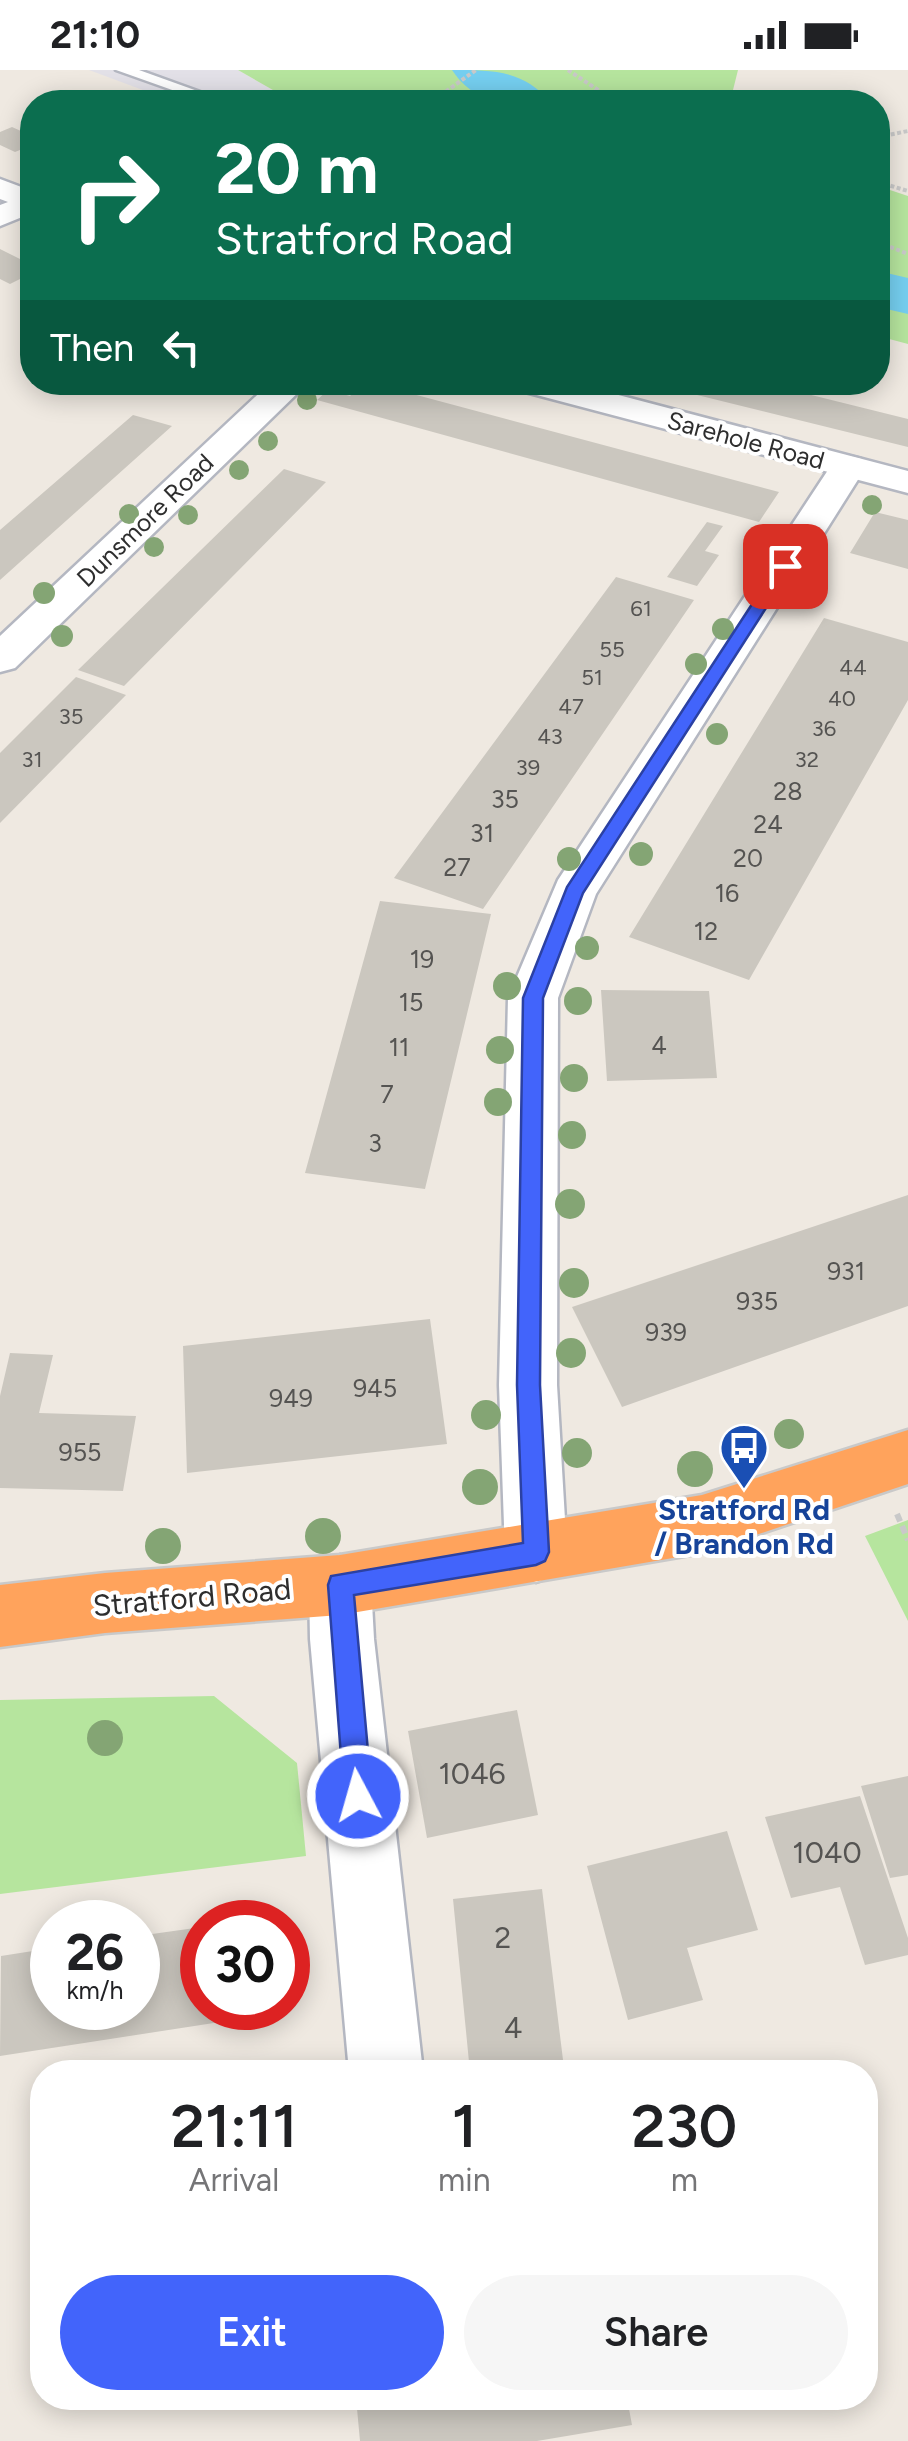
<!DOCTYPE html>
<style>
:root{--surface:#fff;--page:#f6f6f6;--text:#202124;--muted:#757577;--accent:#4264fb}
body{margin:0;font-family:Figtree,sans-serif;background:var(--page);color:var(--text);height:100vh;display:flex;flex-direction:column;font-size:38px;white-space:nowrap}
*{box-sizing:border-box;margin:0}
p{font-size:32px;color:var(--muted)}
.icon{flex:none;width:55px;height:55px;fill:none;stroke:currentColor;stroke-width:2;stroke-linecap:round;stroke-linejoin:round}
.map{position:relative;flex:1;overflow:hidden}
.sheet{position:absolute;left:30px;top:1990px;width:848px;height:350px;display:flex;flex-direction:column;background:var(--surface);border-radius:40px;box-shadow:0 5px 25px #0003}
.sheet>*{flex:none}
.hud{position:absolute;left:20px;top:20px;width:870px;height:305px;border-radius:40px;box-shadow:0 5px 25px #0003;background:#0b6e4f;color:#fff;overflow:hidden}
.speed{position:absolute;left:30px;top:1830px;display:flex;gap:20px;font-size:50px;font-weight:700;text-align:center}
.speed>*{display:grid;place-content:center;width:130px;height:130px;border-radius:50%;background:var(--surface);box-shadow:0 5px 25px #0003;line-height:1}
.speed small{font-size:25px;font-weight:400}
.speed .limit{border:15px solid #d22;background:#fff;color:#111}
.pin{position:absolute;display:grid;place-items:center;width:85px;height:85px;color:#fff;margin:-42px;border-radius:20px;box-shadow:0 5px 15px #0006}
.me{position:absolute;width:110px;margin:-55px;rotate:354deg;stroke-linejoin:round;filter:drop-shadow(0 0 8px #0008)}
.turn{display:flex;align-items:center;gap:35px;height:210px;padding:0 30px;font-size:45px}
.turn .icon{width:130px;height:130px;stroke-width:2.5}
.turn b{display:block;font-size:70px;line-height:85px}
.then{display:flex;align-items:center;height:95px;padding:0 30px;background:#0003;gap:20px;font-size:38px}
.eta{display:flex;justify-content:space-evenly;align-items:center;height:170px;text-align:center}
.eta b{font-size:60px;font-weight:600;line-height:70px}
.button{display:flex;gap:20px;margin-top:auto;padding:20px 30px}
.button a{flex:1;height:115px;border-radius:60px;background:var(--accent);color:#fff;font-size:40px;font-weight:600;line-height:115px;text-align:center}
.button a+a{background:var(--page);color:var(--text)}
.status{display:flex;justify-content:space-between;align-items:center;height:70px;padding:0 50px;background:var(--surface);direction:ltr}
.status svg{height:28px;fill:currentColor}
.map>svg:first-child{display:block}
.industrial{fill:#e3e1e8}
.green{fill:#b6e59e}
.lines{fill:none;stroke-linecap:round;stroke-linejoin:round}
.river{fill:#75cff0;fill-rule:evenodd}
.building{fill:#cbc7bf}
.lane-casing{stroke:#b4b7c1;stroke-width:5}
.street-casing{stroke:#b4b7c1;stroke-width:5}
.secondary-casing{stroke:#b4b7c1;stroke-width:5}
.highway-casing{stroke:#c9c9c9;stroke-width:5}
.path-far1{stroke:#c9c9c9;stroke-width:4;stroke-dasharray:4 2.5;stroke-linecap:butt}
.path{stroke:#c9c9c9;stroke-width:6;stroke-dasharray:8 5;stroke-linecap:butt}
.lane{fill:#fff;fill-rule:evenodd}
.street{fill:#fff;fill-rule:evenodd}
.secondary{fill:#fff;fill-rule:evenodd}
.highway{fill:#ffa35c;fill-rule:evenodd}
.tree{fill:#84a574}
.route{fill:#4264fb;stroke:#2b41a3;stroke-width:2.5}
.labels{text-anchor:middle;dominant-baseline:central;stroke-width:8;stroke-linejoin:round;paint-order:stroke}
.far-number-label{font-size:22px;fill:#555452}
.far-street-label{font-size:25px;fill:#2e2e2e;stroke:#fff}
.number-label{font-size:25px;fill:#555452}
.transit-label{font-size:30px;font-weight:bold;fill:#164399;stroke:#fff}
.street-label{font-size:30px;fill:#2e2e2e;stroke:#fff}
.near-number-label{font-size:30px;fill:#555452}
</style>
<div class="status"><b>21:10</b><svg viewBox="0 0 49 12"><path d="M0 12V9h3v3zM5 12V6h3v6zM10 12V3h3v9zM15 12V0h3v12zM26 1h20v11H26zM47 4h2v5h-2z"/></svg></div>
<div class="map">
<svg width="908" height="2371" viewBox="0 0 908 2371">
<rect width="100%" height="100%" fill="#efe9e1"/>
<path class="industrial" d="M89,0H238L294,32H175Z"/>
<path class="green" d="M238,0H738L730,32H294Z
M878,116L908,126V274L878,266Z
M908,1450V1551L865,1466Z
M214,1626L297,1693L306,1786L0,1824V1630Z"/>
<g class="lines">
<path class="river" d="M452,0C492,0 524,0 550,32C510,34 477,37 452,0Z
M878,201L908,208V244L878,237Z"/>
</g>
<path class="building" d="M12,57L32,66V75L15,82L0,75V62Z
M0,179L32,195V203L10,214L0,209Z
M365,312H368L779,422L759,452L317,330L328,320L350,326Z
M701,312H759L908,349V377L693,324Z
M133,345L172,356L0,510V460Z
M284,399L326,412L124,616L78,600Z
M875,442L908,450V499L850,483Z
M707,452L723,456L705,481L719,485L697,516L667,507Z
M616,507L694,530L483,839L394,808Z
M824,548L908,572V630L749,910L629,867Z
M76,607L126,625L0,753V683Z
M380,831L491,844L425,1119L305,1103Z
M601,920L709,921L717,1008L607,1011Z
M908,1125V1236L622,1337L572,1237Z
M430,1249L447,1374L187,1403L183,1276Z
M10,1283L53,1285L39,1343L136,1346L123,1421L0,1418V1326Z
M517,1640L538,1745L427,1768L408,1661Z
M908,1706V1805L890,1808L861,1716Z
M860,1726L908,1868V1885L865,1895L840,1817L791,1828L765,1747Z
M727,1761L758,1860L687,1878L703,1930L628,1950L587,1796Z
M542,1819L564,1998L470,2002L453,1829Z
M202,1857V1938H272V1944L0,1986L1,1886L52,1878V1938H138V1866Z
M356,2328H627L632,2355L537,2371H360Z"/>
<g class="lines">
<g class="lane-casing">
<path id="lane" d="M116,0H139L228,32H206Z"/>
</g>
<g class="street-casing">
<path id="street" d="M32,123V143L0,156V135Z
M271,312H309L15,598L0,602V566Z
M848,386L861,389L866,397L596,824L558,928L557,1315L567,1483L558,1504L536,1512L514,1504L505,1483L499,1315L508,928L558,810L830,397L835,389Z
M340,1485L362,1494L371,1515L374,1569L423,2002H349L310,1569L309,1515L318,1494Z"/>
</g>
<g class="secondary-casing">
<path id="secondary" d="M0,109L32,121V141L0,129Z
M509,312H569L908,401V423L514,319Z"/>
</g>
<g class="highway-casing">
<path id="highway" d="M908,1360V1414L702,1483L340,1545L105,1563L0,1577V1515L105,1503L340,1485L702,1425Z"/>
</g>
<path class="path-far1" d="M568,0L616,32
M440,32L441,25L476,0
M878,67L908,61
M878,112L908,121
M878,172L908,184"/>
<path class="path" d="M897,1444L908,1470"/>
<use href="#lane" class="lane"/>
<use href="#street" class="street"/>
<use href="#secondary" class="secondary"/>
<use href="#highway" class="highway"/>
</g>
<g class="tree">
<circle cx="307" cy="330" r="10"/>
<circle cx="268" cy="371" r="10"/>
<circle cx="239" cy="400" r="10"/>
<circle cx="872" cy="435" r="10"/>
<circle cx="129" cy="444" r="10"/>
<circle cx="188" cy="445" r="10"/>
<circle cx="154" cy="477" r="10"/>
<circle cx="44" cy="523" r="11"/>
<circle cx="723" cy="559" r="11"/>
<circle cx="62" cy="566" r="11"/>
<circle cx="696" cy="594" r="11"/>
<circle cx="717" cy="664" r="11"/>
<circle cx="641" cy="784" r="12"/>
<circle cx="569" cy="789" r="12"/>
<circle cx="587" cy="878" r="12"/>
<circle cx="507" cy="916" r="14"/>
<circle cx="578" cy="931" r="14"/>
<circle cx="500" cy="980" r="14"/>
<circle cx="574" cy="1008" r="14"/>
<circle cx="498" cy="1032" r="14"/>
<circle cx="572" cy="1065" r="14"/>
<circle cx="570" cy="1134" r="15"/>
<circle cx="574" cy="1213" r="15"/>
<circle cx="571" cy="1283" r="15"/>
<circle cx="486" cy="1345" r="15"/>
<circle cx="789" cy="1364" r="15"/>
<circle cx="577" cy="1383" r="15"/>
<circle cx="695" cy="1399" r="18"/>
<circle cx="480" cy="1417" r="18"/>
<circle cx="323" cy="1466" r="18"/>
<circle cx="163" cy="1476" r="18"/>
<circle cx="105" cy="1668" r="18"/>
</g>
<path class="route" d="M785,491L793,496L583,823L543,928L540,1315L549,1482L545,1491L536,1495L354,1525L372,1726L368,1736L358,1740L348,1736L344,1726L328,1515L331,1506L523,1473L517,1315L523,928L567,817L777,496Z"/>
<defs>
<g id="bus-pin" transform="scale(2.5)"><path d="M0 17L-7.5 6A9.5 9.5 0 1 1 7.5 6Z" fill="#1a4fb4" stroke="#fff"/><path d="M-5-6H5V4H4V6H2V4H-2V6H-4V4H-5ZM-3.5-4V0h7V-4ZM-3.5 1.2v1.5H-2V1.2ZM2 1.2v1.5H3.5V1.2Z" fill="#fff"/></g>
</defs>
<g fill-rule="evenodd">
<use href="#bus-pin" x="744" y="1378"/>
</g>
<g class="labels">
<g class="far-number-label">
<text x="641" y="538">61</text>
<text x="612" y="579">55</text>
<text x="853" y="597">44</text>
<text x="592" y="607">51</text>
<text x="842" y="628">40</text>
<text x="571" y="636">47</text>
<text x="71" y="646">35</text>
<text x="824" y="658">36</text>
<text x="550" y="666">43</text>
<text x="32" y="689">31</text>
<text x="807" y="689">32</text>
<text x="528" y="697">39</text>
</g>
<g class="far-street-label">
<text transform="translate(746 370) rotate(15)">Sarehole Road</text>
<text transform="translate(145 450) rotate(-44)">Dunsmore Road</text>
</g>
<g class="number-label">
<text x="788" y="721">28</text>
<text x="505" y="729">35</text>
<text x="768" y="754">24</text>
<text x="482" y="763">31</text>
<text x="748" y="788">20</text>
<text x="457" y="797">27</text>
<text x="727" y="823">16</text>
<text x="706" y="861">12</text>
<text x="422" y="889">19</text>
<text x="411" y="932">15</text>
<text x="659" y="975">4</text>
<text x="399" y="977">11</text>
<text x="387" y="1024">7</text>
<text x="375" y="1073">3</text>
<text x="846" y="1201">931</text>
<text x="757" y="1231">935</text>
<text x="666" y="1262">939</text>
<text x="375" y="1318">945</text>
<text x="291" y="1328">949</text>
<text x="80" y="1382">955</text>
</g>
<g class="transit-label">
<text x="744" y="1439">Stratford Rd<tspan x="744" dy="34">/ Brandon Rd</tspan></text>
</g>
<g class="street-label">
<text transform="translate(192 1527) rotate(-5)">Stratford Road</text>
</g>
<g class="near-number-label">
<text x="472" y="1703">1046</text>
<text x="827" y="1782">1040</text>
<text x="503" y="1867">2</text>
<text x="513" y="1957">4</text>
</g>
</g>
</svg>
<div class="speed"><div>26<small>km/h</small></div><div class="limit">30</div></div>
<div class="pin" style="left:785px;top:496px;background:#d93025"><svg class="icon" aria-label="arrive" viewBox="0 0 24 24"><path d="M6 21V4h12l-3 4 3 4H6"/></svg></div>
<svg class="me" style="left:358px;top:1726px" viewBox="-20 -20 40 40"><circle r="17" fill="#4264fb" stroke="#fff" stroke-width="3"/><path d="M0-11L8 9 0 5-8 9z" fill="#fff"/></svg>
<div class="hud">
<div class="turn"><svg class="icon" aria-label="right" viewBox="0 0 24 24"><path d="M7 20v-9h11M14 6l5 5-5 5"/></svg><div><b>20 m</b>Stratford Road</div></div>
<div class="then">Then<svg class="icon" aria-label="left" viewBox="0 0 24 24"><path d="M17 20v-9H6M10 6l-5 5 5 5"/></svg></div>
</div>
<section class="sheet">
<div class="eta">
<div><b>21:11</b><p>Arrival</p></div>
<div><b>1</b><p>min</p></div>
<div><b>230</b><p>m</p></div>
</div>
<div class="button"><a>Exit</a><a>Share</a></div>
</section>
</div>
